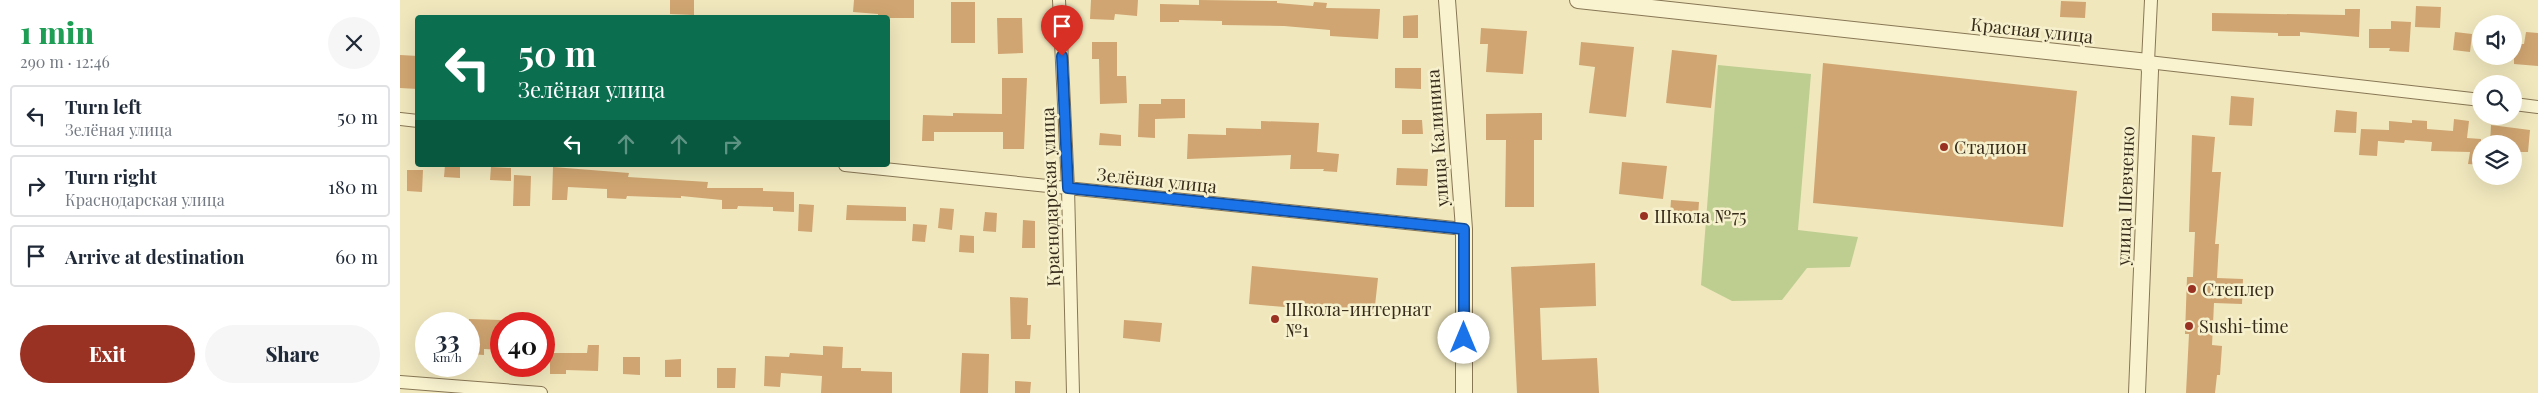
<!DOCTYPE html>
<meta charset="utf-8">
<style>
:root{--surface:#fff;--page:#f6f6f7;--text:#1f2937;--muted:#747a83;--line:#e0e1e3;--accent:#9a3223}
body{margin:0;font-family:"Playfair Display",serif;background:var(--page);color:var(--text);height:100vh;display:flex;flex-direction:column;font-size:19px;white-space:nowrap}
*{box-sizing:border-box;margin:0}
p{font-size:16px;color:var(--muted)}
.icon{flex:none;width:28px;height:28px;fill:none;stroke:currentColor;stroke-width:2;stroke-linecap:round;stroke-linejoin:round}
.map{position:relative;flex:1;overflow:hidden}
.drawer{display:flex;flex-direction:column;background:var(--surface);width:400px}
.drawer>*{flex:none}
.banner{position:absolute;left:15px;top:15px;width:475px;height:152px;border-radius:5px;box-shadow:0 5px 20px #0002;background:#0b6e4f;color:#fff;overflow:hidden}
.tools{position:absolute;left:2072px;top:15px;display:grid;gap:10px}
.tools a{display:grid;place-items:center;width:50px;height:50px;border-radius:50%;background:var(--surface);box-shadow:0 5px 20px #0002;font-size:25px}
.speed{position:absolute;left:15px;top:312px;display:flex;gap:10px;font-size:25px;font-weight:700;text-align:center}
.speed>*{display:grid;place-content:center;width:65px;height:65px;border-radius:50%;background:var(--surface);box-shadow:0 5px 20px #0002;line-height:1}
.speed small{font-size:12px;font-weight:400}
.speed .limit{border:8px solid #d22;background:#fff;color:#111}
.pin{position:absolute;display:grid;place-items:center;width:42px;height:42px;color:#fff;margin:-51px -21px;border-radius:50% 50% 50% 0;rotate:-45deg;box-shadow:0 0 5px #0007}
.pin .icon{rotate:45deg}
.me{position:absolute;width:55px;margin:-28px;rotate:0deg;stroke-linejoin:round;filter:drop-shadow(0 0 4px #0008)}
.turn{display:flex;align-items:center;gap:18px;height:105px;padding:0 20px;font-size:22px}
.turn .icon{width:65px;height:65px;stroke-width:2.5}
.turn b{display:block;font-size:35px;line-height:42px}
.lanes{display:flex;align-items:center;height:48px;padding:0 20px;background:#0003;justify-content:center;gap:25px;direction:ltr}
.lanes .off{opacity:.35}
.round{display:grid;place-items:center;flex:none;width:52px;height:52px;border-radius:26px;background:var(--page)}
.headline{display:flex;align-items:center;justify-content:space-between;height:85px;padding:0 20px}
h1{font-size:30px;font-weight:800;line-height:38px;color:#1e9e55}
.button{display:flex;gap:10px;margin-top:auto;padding:10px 20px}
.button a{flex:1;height:58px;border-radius:30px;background:var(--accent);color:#fff;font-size:20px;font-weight:800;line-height:58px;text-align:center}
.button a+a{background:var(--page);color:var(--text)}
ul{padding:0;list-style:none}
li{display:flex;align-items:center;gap:15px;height:62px;margin:0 10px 8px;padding:0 10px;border:2px solid var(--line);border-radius:5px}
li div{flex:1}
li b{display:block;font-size:19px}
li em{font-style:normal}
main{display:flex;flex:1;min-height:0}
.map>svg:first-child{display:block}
.green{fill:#bece91}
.building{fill:#d0a571}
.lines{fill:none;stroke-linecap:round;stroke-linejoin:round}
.minor-casing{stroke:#875;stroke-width:14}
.tertiary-casing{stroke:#875;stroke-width:18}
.minor{stroke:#faf3d0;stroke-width:12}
.tertiary{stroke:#faf3d0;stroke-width:16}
.route-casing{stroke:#114b97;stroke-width:12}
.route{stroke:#1a73e8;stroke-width:9}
.poi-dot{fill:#9a3223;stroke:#f7f0cd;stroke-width:2}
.labels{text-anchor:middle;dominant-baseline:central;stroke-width:5;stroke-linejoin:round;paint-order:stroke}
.street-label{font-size:18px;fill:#372c1b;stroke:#f7f0cd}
.poi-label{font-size:18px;fill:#372c1b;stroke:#f7f0cd;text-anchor:start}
</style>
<main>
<section class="drawer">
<div class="headline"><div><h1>1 min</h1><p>290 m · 12:46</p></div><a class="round"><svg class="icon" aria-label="close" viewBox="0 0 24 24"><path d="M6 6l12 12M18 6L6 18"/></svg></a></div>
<ul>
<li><svg class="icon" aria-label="left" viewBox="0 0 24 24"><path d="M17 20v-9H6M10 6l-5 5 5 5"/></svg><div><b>Turn left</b><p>Зелёная улица</p></div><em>50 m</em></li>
<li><svg class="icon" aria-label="right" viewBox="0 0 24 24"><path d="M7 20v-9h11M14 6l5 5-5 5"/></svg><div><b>Turn right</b><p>Краснодарская улица</p></div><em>180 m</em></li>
<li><svg class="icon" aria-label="arrive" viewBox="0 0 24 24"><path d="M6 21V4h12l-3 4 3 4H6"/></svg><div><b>Arrive at destination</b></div><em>60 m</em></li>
</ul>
<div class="button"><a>Exit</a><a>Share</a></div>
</section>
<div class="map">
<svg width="2138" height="393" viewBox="0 0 2138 393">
<rect width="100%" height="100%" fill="#f0e7bd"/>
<path class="green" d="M1318,65L1411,74L1398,230L1458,237L1450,267L1407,268L1382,300L1332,301L1301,285Z"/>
<path class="building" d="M270,0H294V15L270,14Z
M454,0H514V18H478V14L453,12Z
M691,0H738L737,16L715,14L714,20L690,19Z
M799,0L877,1V3L913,6L914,2L927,3L926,8L980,9L978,39L930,36V30L884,26L822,25V21L779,20V22H760V4L799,5Z
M1661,1L1686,2L1685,18L1660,17Z
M551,2H575V43H551Z
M2016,6L2041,7L2040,28L2015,27Z
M1945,9H1960L1959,37L1900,32V36H1878V33L1812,31V13L1945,15Z
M1018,15V38H1003V16Z
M597,18H622L623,53L598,54Z
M1991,21L2011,22L2009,52L1989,51L1990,48H1969V29H1991Z
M1081,28L1127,31L1123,74L1086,72L1088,44H1080Z
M2055,32L2072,34L2070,52L2053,50Z
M2126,32L2138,33V66L2114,64V44H2124Z
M692,42H717V76H726L727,103L700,104L699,59H692Z
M1181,42L1234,47L1226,117L1189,113L1195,67L1179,65Z
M1272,50L1317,55L1311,108L1266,103Z
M0,55L18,56V89L0,88Z
M1423,63L1677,91L1663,227L1413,203Z
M995,68H1021V89L995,88Z
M602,78H627L624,149H603V132H534V141H522L523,115L553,116V113L602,114Z
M1831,96L1854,98L1852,126L1829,125Z
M761,99H785V118L755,119V138L738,137L739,104H761Z
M1936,110L1957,112L1956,133L1934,132Z
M1142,113V140H1134V207H1105L1106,140H1086V114Z
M2054,119L2069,121L2067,138L2081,139V165L2068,164L2070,152L2031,151L2032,142L2005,140L2004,143L1978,141L1977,156L1959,155L1961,129L1989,130V121L2012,123V120L2027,121V129L2053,131Z
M1002,120H1022L1023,134H1002Z
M861,121L919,123L917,152L939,154L937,172L923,171L924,169H890L891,155L787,159L788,134L826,135V128L861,129Z
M2091,125L2130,130L2128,152H2114V144H2090Z
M700,133L721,135V146L699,145Z
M1792,135L1815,137L1812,172H1821L1815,244H1819L1817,278L1843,279L1842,304L1814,303L1812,345L1822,346L1820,375H1817L1815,393H1786L1789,334H1785L1787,277H1793L1795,232H1789Z
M1222,162L1267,166L1263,199L1219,194Z
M45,165H60V178L44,177Z
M91,167L111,168V181L90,180Z
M153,167L229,173L228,177L308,182L307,188H363V191L394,192V212L373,211V207L338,206L337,209H322V200L281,196V198L227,196L226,199L207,198V189L168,187L167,200H152Z
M997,168L1028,169L1027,186L996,185Z
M7,170H23L22,192L7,191Z
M114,175L131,176L130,206H113Z
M1271,200L1299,202L1298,216L1270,214Z
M399,204L414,205L412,232L398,231Z
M447,205L506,207V221L446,220Z
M540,208L554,209L552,230L538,228Z
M585,212L597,213L596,232L583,231Z
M623,220L635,221V248H622Z
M513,224L527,225L525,242L512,241Z
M560,235L574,236V253L559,252Z
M1195,263L1196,306L1140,308L1142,360L1197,358L1199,393H1117L1111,267Z
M852,266L978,278L974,315L849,304Z
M610,297L628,298L627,325H631L630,339H611Z
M69,319L101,320V350L84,349V355L69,354Z
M724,320L762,323L760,342L723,338Z
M188,345H199L198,371L166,370V374H150V353H187Z
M423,346L443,347L442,368H461V371L492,372V393H421L422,376L381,373L380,387L364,386L365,356L389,357L390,353L423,355Z
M562,353L589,354L588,393H560Z
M223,357H240V375L223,374Z
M281,359V377H265V360Z
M317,368H336L335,388H317Z
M615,381L631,382L630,393H615Z"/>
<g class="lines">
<g class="minor-casing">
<path id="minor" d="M659,0L668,188L673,393
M1751,0L1748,62L2081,100
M2114,104L2138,107
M0,119L18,121
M445,165L1064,229
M0,382L141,393"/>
</g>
<g class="tertiary-casing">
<path id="tertiary" d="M1047,0L1064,229V393
M1178,0L1748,62L1750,71L1737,393"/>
</g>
<use href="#minor" class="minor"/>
<use href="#tertiary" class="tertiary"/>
</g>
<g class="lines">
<g class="route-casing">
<path id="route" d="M662,56L668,188L1064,229V338"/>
</g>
<use href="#route" class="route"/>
</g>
<g class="poi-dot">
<circle cx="1544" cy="147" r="5"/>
<circle cx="1244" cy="216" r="5"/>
<circle cx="1792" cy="289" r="5"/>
<circle cx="875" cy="319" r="5"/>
<circle cx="1789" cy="326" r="5"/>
</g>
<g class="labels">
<g class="street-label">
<text transform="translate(1632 30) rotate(6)">Красная улица</text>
<text transform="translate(1037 138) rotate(-94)">улица Калинина</text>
<text transform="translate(757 180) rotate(6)">Зелёная улица</text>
<text transform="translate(1725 196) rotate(-88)">улица Шевченко</text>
<text transform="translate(650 197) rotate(-92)">Краснодарская улица</text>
</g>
<g class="poi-label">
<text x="1554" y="147">Стадион</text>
<text x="1254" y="216">Школа №75</text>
<text x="1802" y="289">Степлер</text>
<text x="885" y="309">Школа-интернат<tspan x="885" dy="21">№1</tspan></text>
<text x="1799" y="326">Sushi-time</text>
</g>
</g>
</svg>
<div class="tools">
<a><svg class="icon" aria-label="sound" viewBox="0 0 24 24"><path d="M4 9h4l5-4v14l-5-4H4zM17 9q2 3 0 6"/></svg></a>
<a><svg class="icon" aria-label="search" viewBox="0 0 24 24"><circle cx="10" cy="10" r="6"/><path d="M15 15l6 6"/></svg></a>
<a><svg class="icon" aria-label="layers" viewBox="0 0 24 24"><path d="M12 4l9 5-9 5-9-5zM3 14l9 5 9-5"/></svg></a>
</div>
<div class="speed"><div>33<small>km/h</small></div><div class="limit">40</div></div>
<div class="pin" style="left:662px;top:56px;background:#d93025"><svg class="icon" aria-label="arrive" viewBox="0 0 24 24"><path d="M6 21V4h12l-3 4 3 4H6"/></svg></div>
<svg class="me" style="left:1064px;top:338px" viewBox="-20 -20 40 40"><circle r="19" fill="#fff"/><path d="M0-13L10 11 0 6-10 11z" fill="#1a73e8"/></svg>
<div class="banner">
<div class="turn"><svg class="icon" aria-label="left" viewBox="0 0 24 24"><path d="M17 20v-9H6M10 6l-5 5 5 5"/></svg><div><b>50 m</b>Зелёная улица</div></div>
<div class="lanes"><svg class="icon" aria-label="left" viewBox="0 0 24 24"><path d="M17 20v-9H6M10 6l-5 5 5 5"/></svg><svg class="icon off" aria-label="ahead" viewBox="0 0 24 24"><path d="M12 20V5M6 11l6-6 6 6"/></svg><svg class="icon off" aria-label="ahead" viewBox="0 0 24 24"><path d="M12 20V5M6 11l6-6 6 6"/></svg><svg class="icon off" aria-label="right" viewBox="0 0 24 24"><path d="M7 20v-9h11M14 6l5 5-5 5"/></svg></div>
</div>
</div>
</main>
